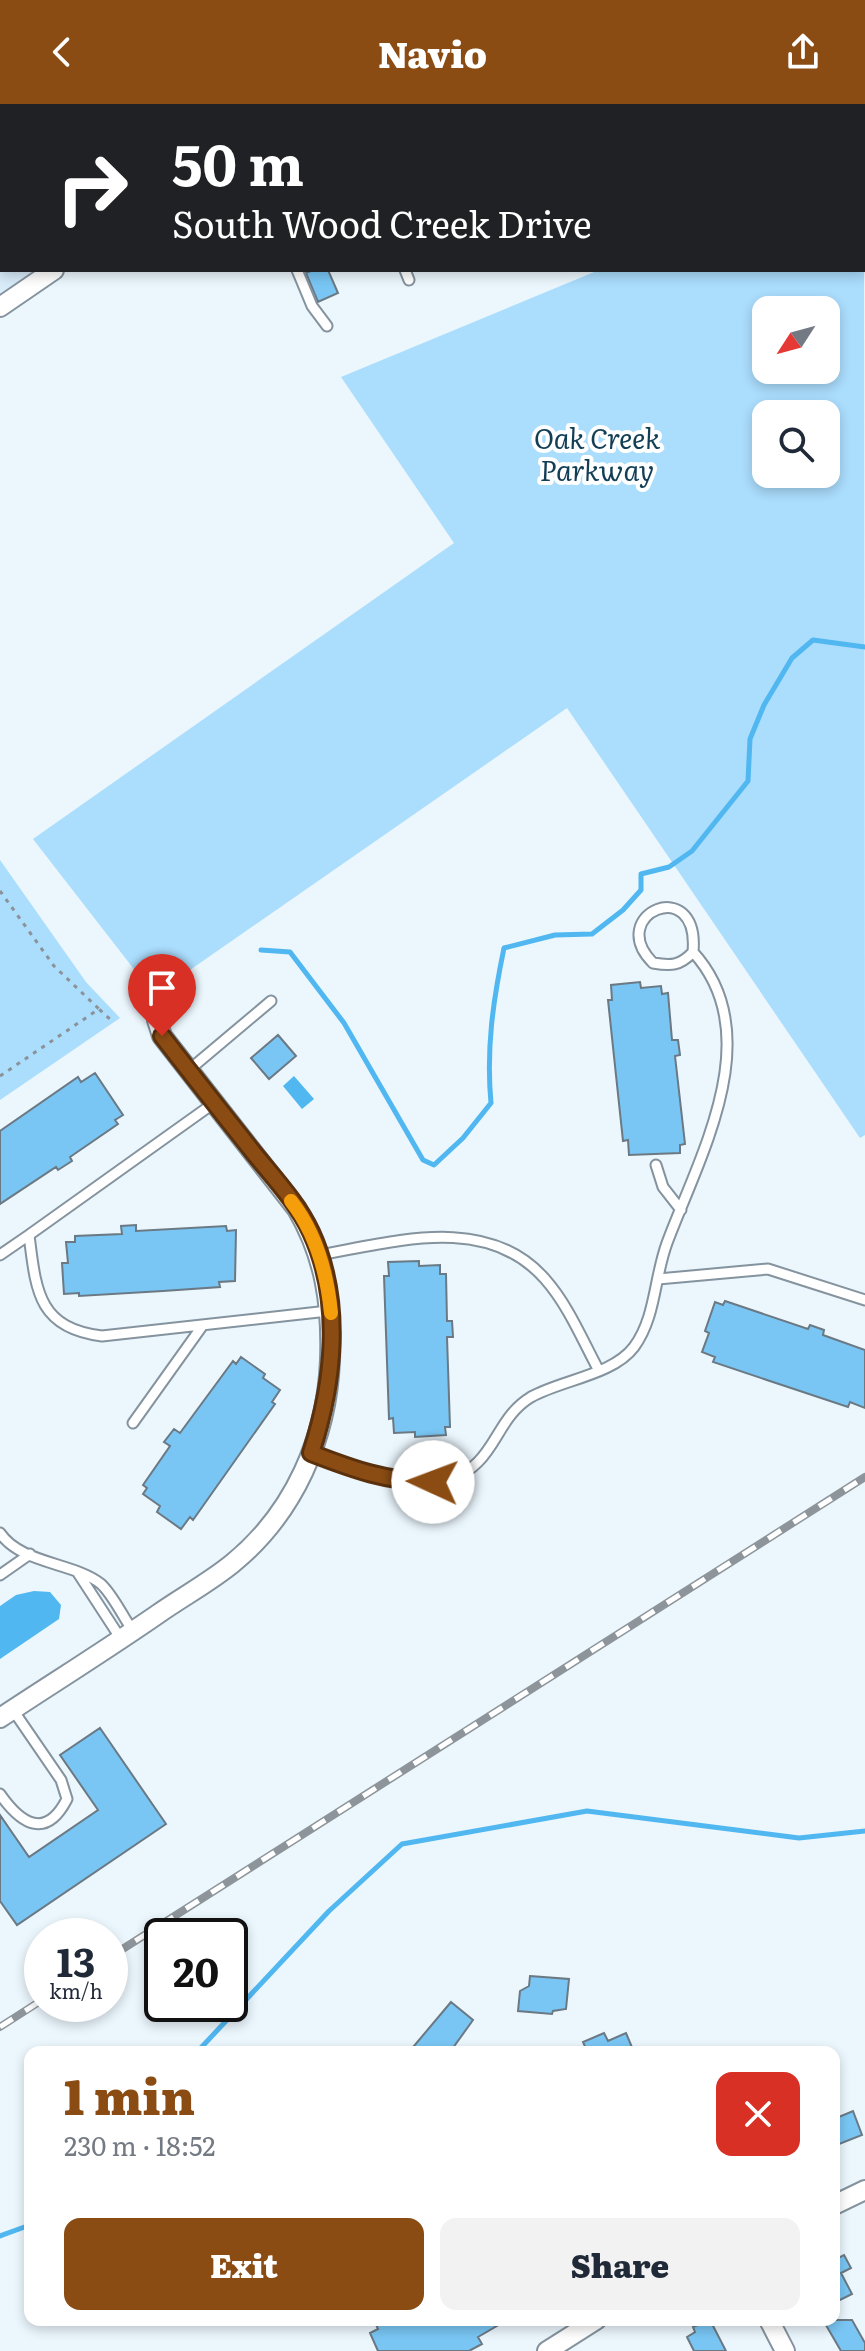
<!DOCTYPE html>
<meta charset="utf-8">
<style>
:root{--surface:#fff;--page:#f2f2f3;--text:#1f2937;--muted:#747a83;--accent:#8b4c13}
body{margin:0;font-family:Literata,serif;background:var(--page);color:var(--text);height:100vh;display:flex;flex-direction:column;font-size:30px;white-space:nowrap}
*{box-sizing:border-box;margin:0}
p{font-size:26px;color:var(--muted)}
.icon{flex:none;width:44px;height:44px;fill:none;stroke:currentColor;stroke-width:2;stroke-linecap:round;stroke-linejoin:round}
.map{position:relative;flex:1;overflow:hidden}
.panel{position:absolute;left:24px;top:1942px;width:816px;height:280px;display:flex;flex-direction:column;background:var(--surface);border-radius:16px;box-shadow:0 4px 12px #0003}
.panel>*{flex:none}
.guide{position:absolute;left:0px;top:0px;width:866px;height:168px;box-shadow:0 4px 12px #0003;background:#202124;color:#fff;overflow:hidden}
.needle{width:52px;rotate:234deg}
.tools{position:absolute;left:752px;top:192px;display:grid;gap:16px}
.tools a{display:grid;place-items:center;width:88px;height:88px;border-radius:16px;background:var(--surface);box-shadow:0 4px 12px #0003;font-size:40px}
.speed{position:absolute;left:24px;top:1814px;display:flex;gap:16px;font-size:40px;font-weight:700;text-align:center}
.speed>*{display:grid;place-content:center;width:104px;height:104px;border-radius:50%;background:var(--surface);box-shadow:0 4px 12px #0003;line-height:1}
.speed small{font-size:20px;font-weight:400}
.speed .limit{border:4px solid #111;border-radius:12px;background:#fff;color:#111}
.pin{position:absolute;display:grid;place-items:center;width:68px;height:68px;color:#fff;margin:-82px -34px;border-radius:50% 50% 50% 0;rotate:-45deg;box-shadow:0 0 8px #0007}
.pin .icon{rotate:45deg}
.me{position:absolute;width:88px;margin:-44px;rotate:272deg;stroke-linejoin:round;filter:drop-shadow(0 0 6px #0008)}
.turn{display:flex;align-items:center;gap:28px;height:168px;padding:0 40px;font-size:36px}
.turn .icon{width:104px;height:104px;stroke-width:2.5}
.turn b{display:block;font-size:56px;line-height:68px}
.round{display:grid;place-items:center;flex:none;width:84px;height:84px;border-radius:16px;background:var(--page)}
.headline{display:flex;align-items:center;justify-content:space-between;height:136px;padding:0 40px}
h1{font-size:48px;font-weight:800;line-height:60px;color:var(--accent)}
.button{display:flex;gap:16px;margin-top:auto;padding:16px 40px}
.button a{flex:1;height:92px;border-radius:16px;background:var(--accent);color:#fff;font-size:32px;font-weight:800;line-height:92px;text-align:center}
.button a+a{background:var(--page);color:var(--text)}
header{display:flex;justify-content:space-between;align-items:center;height:104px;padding:0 40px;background:var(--accent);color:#fff;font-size:36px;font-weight:800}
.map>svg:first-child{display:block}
.built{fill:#d8ecf9}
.green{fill:#abddfd;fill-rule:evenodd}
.water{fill:#50b7f0}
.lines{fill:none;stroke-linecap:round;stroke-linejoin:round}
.stream{stroke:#50b7f0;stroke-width:5}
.building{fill:#79c6f4;stroke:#6a7983;stroke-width:2}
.service-casing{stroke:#84939e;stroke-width:13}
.minor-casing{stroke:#84939e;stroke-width:22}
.path{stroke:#8a9298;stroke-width:3;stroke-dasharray:4 6;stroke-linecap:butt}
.service{stroke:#fff;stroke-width:9}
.minor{stroke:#fff;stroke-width:18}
.rail-casing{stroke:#8d959b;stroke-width:8}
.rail{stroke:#fff;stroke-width:5;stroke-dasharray:15;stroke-linecap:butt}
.route-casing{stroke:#5a310c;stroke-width:20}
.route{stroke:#8b4c13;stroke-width:14}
.slow{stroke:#f59e0b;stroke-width:14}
.labels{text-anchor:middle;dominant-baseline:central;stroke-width:8;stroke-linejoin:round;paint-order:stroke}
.park-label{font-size:28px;font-style:italic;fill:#133f56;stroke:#fff}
</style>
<header><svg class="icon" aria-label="back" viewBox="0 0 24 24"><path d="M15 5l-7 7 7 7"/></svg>Navio<svg class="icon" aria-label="share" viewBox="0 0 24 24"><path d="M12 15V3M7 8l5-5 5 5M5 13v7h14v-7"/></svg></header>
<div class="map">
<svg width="865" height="2247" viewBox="0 0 865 2247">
<rect width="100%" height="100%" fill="#ebf6fd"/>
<path class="built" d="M0,0L154,2H2V166H42L0,194Z"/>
<path class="green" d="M864,127L865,1031L860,1034L567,604L154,891L33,735L454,439L341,273L599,166H864ZM766,206H826V266H766ZM766,310H826V370H766Z
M0,756L86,878L120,914L0,996Z"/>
<path class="water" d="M294,972L314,995L302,1005L283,982Z
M34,1487L50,1488L61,1501L59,1515L0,1555V1502L16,1491Z"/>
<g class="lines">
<path class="stream" d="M261,846L290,848L344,919L423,1056L434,1061L463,1034L491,999C486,945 493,897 504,844L555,831L592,830L623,806L641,786V770L669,763L692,747L748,677L750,635L764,601L792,554L813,536L865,543
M197,1948L329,1807L402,1740L587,1707L799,1734L865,1727
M0,2132L30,2121"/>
</g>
<path class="building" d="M313,166H328L338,189L318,198L306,169Z
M640,878L641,884L661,882L662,890L668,889L672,936H678L680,951L675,952L685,1040L680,1041V1049L629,1051L628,1036L623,1037L608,896H612L611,881Z
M278,931L296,952L269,975L251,954Z
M95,969L123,1011L115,1016L118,1020L70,1053L72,1057L58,1066L56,1063L0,1100V1027L78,973L81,978Z
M136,1121V1127L226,1122L227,1127L236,1126L235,1177L219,1178L220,1183L163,1187L79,1192V1189L64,1190L62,1159H68L66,1138H75V1132L122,1130L121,1122Z
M419,1157V1162L440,1161V1170H446L447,1217H452L453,1233H447L450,1323H445L446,1331L415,1333V1328L394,1329L393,1314L389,1315L384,1172H389L388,1158Z
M725,1197L808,1225L810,1221L824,1226L823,1231L865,1246V1304L850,1298L848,1303L713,1258L715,1253L702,1248L709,1229L705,1227L715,1198L723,1201Z
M241,1253L265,1270L263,1274L280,1286L272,1298L275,1300L193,1416L190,1413L181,1425L157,1408L160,1402L143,1390L147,1384L143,1381L170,1342L164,1338L174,1325L180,1329L233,1257L236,1260Z
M100,1624L166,1720L17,1821L0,1797V1711L29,1753L98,1706L60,1651Z
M530,1872L569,1875L566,1905L553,1907L552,1910L518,1907L520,1887L529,1882Z
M451,1898L473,1916L450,1948H421L414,1942Z
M604,1929L608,1937L626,1929L634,1948H584L587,1947L583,1938Z
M853,2007L862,2031L834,2042V2015Z
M844,2151L851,2164L841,2169L852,2190L834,2199V2156Z
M374,2216H507L478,2233L482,2240L469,2247H378L370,2229L378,2225Z
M710,2216L726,2247H694L687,2233L695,2228L693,2223Z
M823,2216H852L865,2239V2247H841Z"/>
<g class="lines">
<g class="service-casing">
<path id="service" d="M107,0L109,2
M469,0L470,2
M600,0V2
M726,0L727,2
M0,129L2,127
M297,166L312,202L327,222
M405,166L409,176
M189,966L271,897
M214,999L29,1131C36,1187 38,1224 102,1232L328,1207
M656,1061L663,1083L681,1106
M0,1151L29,1131
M319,1151C394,1138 487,1109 545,1175C568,1201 582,1235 598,1265
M658,1175L768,1165L865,1196
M133,1319L203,1221
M311,1349C358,1367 434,1402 478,1358C498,1338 503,1310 531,1293C561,1276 613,1271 634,1243C656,1213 654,1174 667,1139C699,1053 769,931 693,848C700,769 604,810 653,859C671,862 680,862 693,848
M0,1429C21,1460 73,1458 101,1480C113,1491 123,1513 133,1527
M78,1469L121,1535
M0,1471L30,1450
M0,1690C21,1720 46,1736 67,1695L61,1676L13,1606"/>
</g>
<g class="minor-casing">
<path id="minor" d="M316,0L317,2
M388,2L393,0
M0,203L54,166
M0,1614C53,1579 106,1546 158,1510C182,1493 210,1478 233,1459C294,1409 327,1334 330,1256C332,1201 325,1153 297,1105L162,932L157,916
M834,2101L865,2086
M769,2216L785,2247
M547,2247L596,2216"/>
</g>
<path class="path" d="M0,787L54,862L99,905
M0,972L99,905L112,917"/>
<use href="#service" class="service"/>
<use href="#minor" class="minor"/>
<g class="rail-casing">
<path id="rail" d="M110,1853L865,1373
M0,1923L42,1896"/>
</g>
<use href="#rail" class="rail"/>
</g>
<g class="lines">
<g class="route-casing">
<path id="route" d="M162,932C192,971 223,1010 253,1048C273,1073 297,1098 311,1128C343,1197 334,1279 311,1349C352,1365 388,1378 433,1378"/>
</g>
<use href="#route" class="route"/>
<path class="slow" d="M291,1097C316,1129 327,1169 331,1209"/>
</g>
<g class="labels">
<g class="park-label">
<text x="597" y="333">Oak Creek<tspan x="597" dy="32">Parkway</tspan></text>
</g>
</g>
</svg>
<div class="tools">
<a><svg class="needle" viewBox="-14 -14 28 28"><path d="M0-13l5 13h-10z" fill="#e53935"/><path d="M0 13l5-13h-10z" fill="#747a83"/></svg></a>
<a><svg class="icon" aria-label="search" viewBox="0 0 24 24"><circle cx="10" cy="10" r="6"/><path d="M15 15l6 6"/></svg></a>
</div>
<div class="speed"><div>13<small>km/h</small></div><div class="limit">20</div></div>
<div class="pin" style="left:162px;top:932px;background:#d93025"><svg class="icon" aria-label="arrive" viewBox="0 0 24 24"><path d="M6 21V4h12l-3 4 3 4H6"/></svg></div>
<svg class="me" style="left:433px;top:1378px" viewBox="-20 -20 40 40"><circle r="19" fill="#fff"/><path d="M0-13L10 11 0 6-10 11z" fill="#8b4c13"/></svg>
<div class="guide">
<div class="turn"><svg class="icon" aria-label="right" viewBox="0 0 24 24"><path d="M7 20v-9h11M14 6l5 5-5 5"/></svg><div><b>50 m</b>South Wood Creek Drive</div></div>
</div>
<section class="panel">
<div class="headline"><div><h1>1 min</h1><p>230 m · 18:52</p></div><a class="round" style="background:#d93025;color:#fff"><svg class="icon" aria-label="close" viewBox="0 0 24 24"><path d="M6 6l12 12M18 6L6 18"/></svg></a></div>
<div class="button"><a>Exit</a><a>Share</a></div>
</section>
</div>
